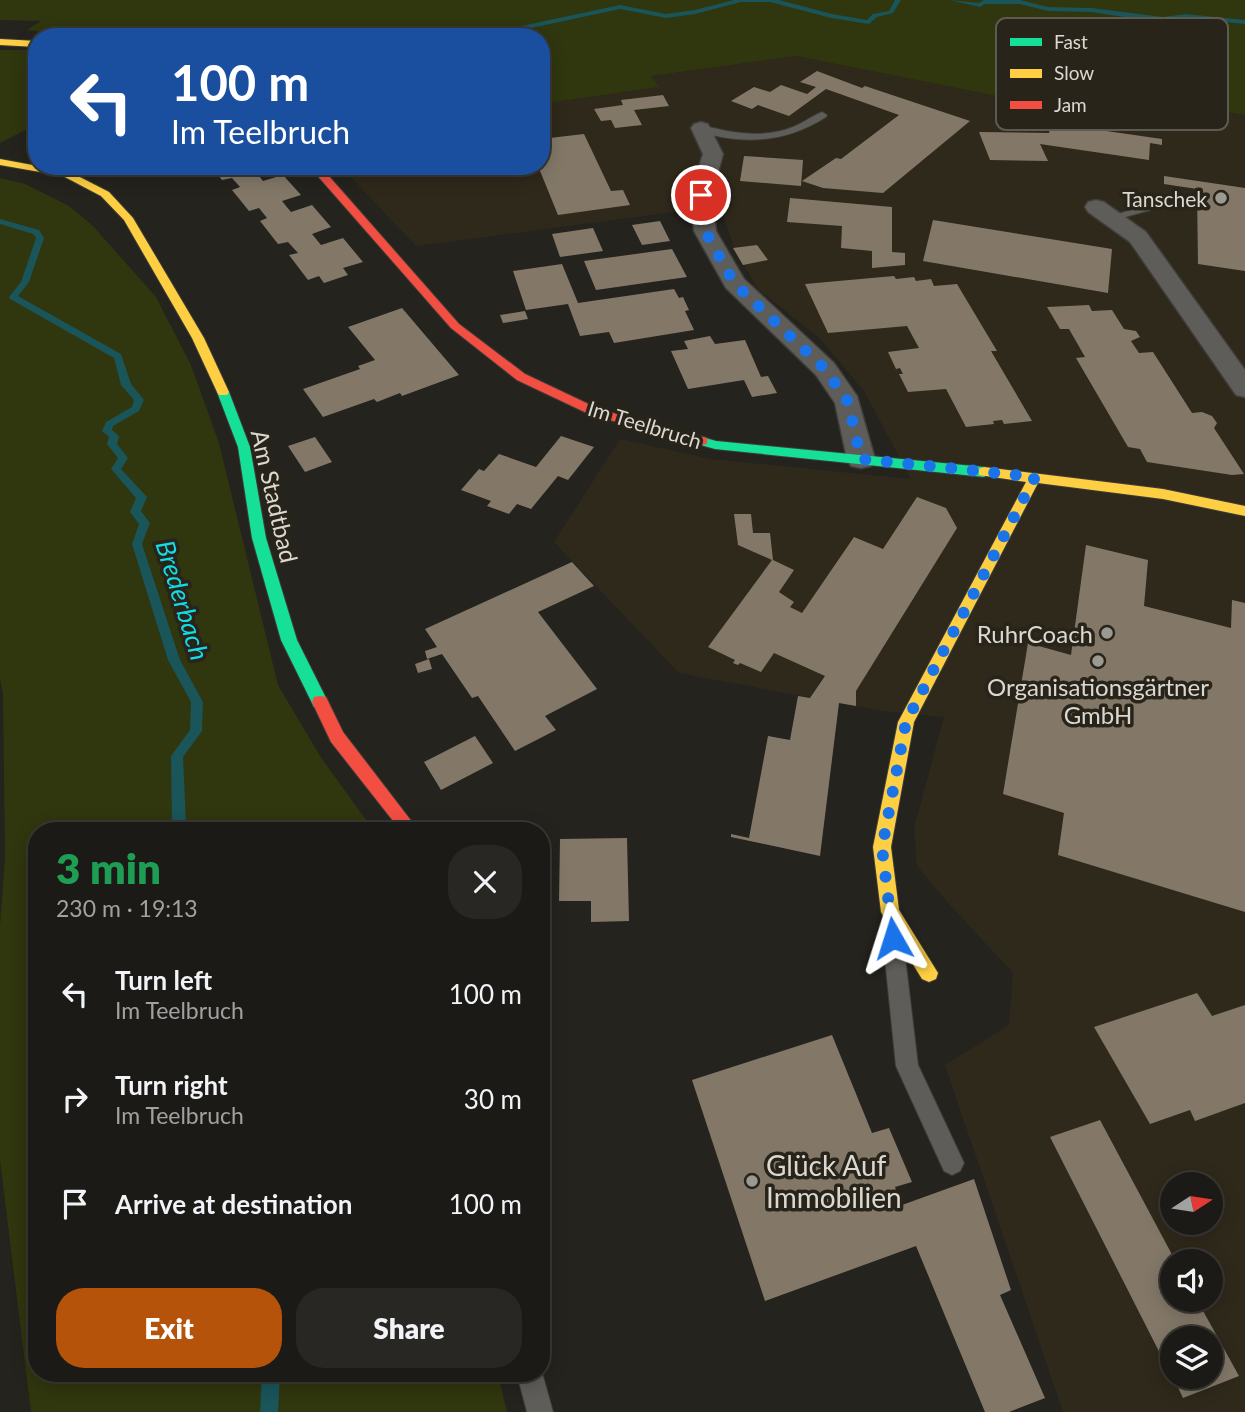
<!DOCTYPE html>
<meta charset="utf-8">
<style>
:root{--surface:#1b1a16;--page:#282723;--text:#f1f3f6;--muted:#a0a1a1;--line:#393835;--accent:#b45309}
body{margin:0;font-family:Lato,sans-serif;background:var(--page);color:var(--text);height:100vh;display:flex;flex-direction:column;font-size:26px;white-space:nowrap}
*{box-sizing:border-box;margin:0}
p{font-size:23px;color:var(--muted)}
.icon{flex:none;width:38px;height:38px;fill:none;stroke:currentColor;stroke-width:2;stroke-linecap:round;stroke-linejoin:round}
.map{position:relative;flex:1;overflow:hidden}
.details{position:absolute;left:28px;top:822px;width:522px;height:560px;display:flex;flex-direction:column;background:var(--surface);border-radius:28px;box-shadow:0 4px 18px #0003,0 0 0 2px var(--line)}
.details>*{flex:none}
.guide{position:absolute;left:28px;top:28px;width:522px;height:147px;border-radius:28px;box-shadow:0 4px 18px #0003,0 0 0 2px var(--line);background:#1a4fa0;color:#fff;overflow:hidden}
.needle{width:46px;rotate:78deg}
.tools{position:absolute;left:1160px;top:1172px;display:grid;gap:14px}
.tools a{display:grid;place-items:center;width:63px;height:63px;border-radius:50%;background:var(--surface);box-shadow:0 4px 18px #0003,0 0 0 2px var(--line);font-size:35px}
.pin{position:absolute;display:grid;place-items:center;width:60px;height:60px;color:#fff;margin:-30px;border:4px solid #fff;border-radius:50%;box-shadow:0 2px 7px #0007}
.me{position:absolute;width:77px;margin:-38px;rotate:354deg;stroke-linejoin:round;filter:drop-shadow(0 0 5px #0008)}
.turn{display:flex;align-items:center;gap:24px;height:147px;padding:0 28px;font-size:32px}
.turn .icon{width:91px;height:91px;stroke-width:2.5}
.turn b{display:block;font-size:49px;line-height:60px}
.round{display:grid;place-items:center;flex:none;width:74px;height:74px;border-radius:28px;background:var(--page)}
.headline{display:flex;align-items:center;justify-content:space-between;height:119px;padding:0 28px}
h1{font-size:42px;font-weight:800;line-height:52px;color:#1e9e55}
.button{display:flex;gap:14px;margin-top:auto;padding:14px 28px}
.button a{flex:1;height:80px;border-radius:28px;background:var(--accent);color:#fff;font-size:28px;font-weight:800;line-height:80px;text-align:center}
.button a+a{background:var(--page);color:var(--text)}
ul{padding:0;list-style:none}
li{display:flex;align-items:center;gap:21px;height:105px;padding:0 28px}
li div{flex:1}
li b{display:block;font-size:26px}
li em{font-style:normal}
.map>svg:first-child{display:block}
.built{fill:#2f291b;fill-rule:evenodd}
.green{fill:#30360e}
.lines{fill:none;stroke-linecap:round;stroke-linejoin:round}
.stream{fill:#195559;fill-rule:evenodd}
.building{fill:#837868}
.lane-casing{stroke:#3e3d38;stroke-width:2}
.street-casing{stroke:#3e3d38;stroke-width:3}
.fast-casing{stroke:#3e3d38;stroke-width:2}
.slow-casing{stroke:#3e3d38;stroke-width:2}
.jam-casing{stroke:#3e3d38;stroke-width:2}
.lane{fill:#5f5d59;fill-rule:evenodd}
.street{fill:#5f5d59;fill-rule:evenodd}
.fast{fill:#16e098;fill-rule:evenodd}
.slow{fill:#ffcf43;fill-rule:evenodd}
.jam{fill:#f24e42;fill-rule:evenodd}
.route{stroke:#1a73e8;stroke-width:12;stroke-dasharray:0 21.6}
.poi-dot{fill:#9a9992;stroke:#28241a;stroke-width:2.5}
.labels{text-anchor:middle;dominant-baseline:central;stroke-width:7;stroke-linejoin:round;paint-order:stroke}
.far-poi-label{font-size:21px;fill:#dad8d1;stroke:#28241a;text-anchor:end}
.far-street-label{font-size:21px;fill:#dad8d1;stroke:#28241a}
.street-label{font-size:24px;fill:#dad8d1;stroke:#28241a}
.poi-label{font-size:24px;fill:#dad8d1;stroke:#28241a;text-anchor:end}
.water-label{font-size:26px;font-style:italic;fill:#11dde8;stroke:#28241a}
.near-poi-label{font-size:28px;fill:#dad8d1;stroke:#28241a;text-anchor:start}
.key{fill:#28241a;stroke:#5d5a51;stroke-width:2}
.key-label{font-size:19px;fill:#dad8d1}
</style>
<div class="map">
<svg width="1245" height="1412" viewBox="0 0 1245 1412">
<rect width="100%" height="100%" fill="#24231e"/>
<path class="built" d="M796,56L1007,98L1087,92L1245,115V1412H1063L945,1065L1009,1025L1013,973L950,905L917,866L914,828L944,717L882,711L679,673L554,542L620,439L711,459L911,479L864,391L819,338L758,289L735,250L720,206L416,246L340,166H541V104L658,87L650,76ZM1172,1185H1211V1223H1172ZM1172,1262H1211V1300H1172ZM1172,1339H1211V1377H1172Z"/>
<path class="green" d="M0,0H1245V115L1087,92L1007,98L796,56L651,76L659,87L541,104V37H80L27,30L41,21L0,20Z
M0,50H37V124L0,143Z
M0,178L25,184L69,206L93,226L156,297L191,365L219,443L278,685L320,756L374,831H37V1374H498L507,1412H31L0,1160V925L5,858L3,695L0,679Z"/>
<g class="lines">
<path class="stream" d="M734,0H779L832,14L867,20L873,14L889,11L895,0H901L893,13L877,17L869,24L831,18L770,2H741L695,14L666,18L620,9L517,31L427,35L412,32L381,35L372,32L359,37H349L372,28L381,31L412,28L427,31L517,27L620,5L666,14L695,10Z
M950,0L979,3L984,0H1020L1048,7L1091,8L1163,17L1186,14L1245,20V24L1186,18L1163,21L1138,19L1091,12L1048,11L1020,4H985L980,7Z
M0,219L39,230L44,238L29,282L18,296L121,354L131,384L144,400L139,411L113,426L112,430L119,436L117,444L128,458L121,469L147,497L141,511L150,523L142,544L180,660L203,702L202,731L183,757L186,825L189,831H175L172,825L171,756L190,730L191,702L168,660L132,544L139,524L130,512L136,498L111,469L118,458L107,444L109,437L102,431L106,422L132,407L134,400L121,385L114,358L10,299L9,297L21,282L36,238L33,234L0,224Z
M262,1374H280L278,1412H260Z"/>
</g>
<path class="building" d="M817,71L862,88L865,86L970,121L883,193L823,188L802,181L836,158L841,159L899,115L826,89L789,116L758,105L752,109L731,101L754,87L770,92L781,85L807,94L816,87L800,82Z
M663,95L669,106L634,110L642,125L615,128L611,120L601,121L594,109L623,105L621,100Z
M1051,123L1162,139V145L1150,143L1149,160L1040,144L1048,161L990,160L979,132L1049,133Z
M584,134L611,191L623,190L630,205L558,215L538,166H541V139Z
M744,156L803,160L801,186L740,181Z
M211,166H267L255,171L263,181L283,175L301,195L282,201L286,206L291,212L312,205L331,227L312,234L321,245L343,238L363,262L343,268L348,275L324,283L319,276L308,280L289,255L298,253L288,242L278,244L260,221L267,218L259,208L249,211L232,190L240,187L232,178L222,180Z
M1164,176L1245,188V271L1198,264L1197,189L1164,184Z
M790,198L892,207V252L905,253V265L872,268V251L841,248L842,226L787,222Z
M933,220L1112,249L1108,293L923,261Z
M660,221L670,241L642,245L632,225Z
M593,228L603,251L560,257L552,234Z
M757,245L768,260L743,265L733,248Z
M672,249L687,277L596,290L584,261Z
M562,264L578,303L674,289L679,298L683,297L689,310L685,311L694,330L614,343L609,332L580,336L568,304L526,310L513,271Z
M894,276L896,279L914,277L916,281L931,279L934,286L957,284L997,351H991L1032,421L1004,424L1002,420L993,421L994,424L966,427L946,389L908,392L899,374H903L900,368L896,369L888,352L919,348L907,326L828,333L805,284Z
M1089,305L1092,311L1112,310L1124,329L1136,331L1140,337L1131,341L1139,353L1153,352L1192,413L1202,412L1212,416L1217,423L1214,428L1244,474L1232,475L1147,462L1140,449L1128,447L1076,358L1085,357L1069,329H1060L1047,307Z
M402,308L459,375L402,396L400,393L377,402L374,399L323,417L303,389L360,369L358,366L375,360L348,327Z
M525,311L528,319L503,323L500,315Z
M710,336L715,344L745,340L761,377L768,376L777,393L752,397L744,380L688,389L671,351L688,349L684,341Z
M561,436L594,447L568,480L558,476L531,509L517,504L509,514L487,506L491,501L461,490L479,469L484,471L499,454L536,467Z
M315,437L332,462L305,472L288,446Z
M917,497L946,508L957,528L856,691V706L839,703L820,856L731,837V834L749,838L768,736L790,740L798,696L810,698L825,676L774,653L761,672L740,663L738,665L733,663L735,660L708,647L772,560L738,545L734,514H751L753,533H770L773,560L794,570L779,592L794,602L790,607L802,613L854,537L883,549Z
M1086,545L1148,560L1144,606L1231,628L1232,600L1245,603V912L1058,855L1064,813L1003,794L1028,643L1071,655Z
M572,562L594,586L538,612L597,689L545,716L556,730L515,751L478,696L472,698L442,654L427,659L425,651L437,647L425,629Z
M429,659L432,669L418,673L415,664Z
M475,736L493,763L441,790L424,762Z
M627,838L629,921L591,922V901H559L560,839Z
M1197,993L1212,1016L1245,1005V1103L1195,1121L1190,1110L1150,1124L1094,1027Z
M832,1035L872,1133L889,1128L912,1182L895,1187L902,1205L974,1179L1011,1290L1000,1295L1045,1398L1009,1412H985L916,1246L765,1301L692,1080Z
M1100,1120L1176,1262H1172V1300H1197L1239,1376L1183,1398L1173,1377H1211V1339H1172V1377L1050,1137Z"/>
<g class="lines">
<g class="lane-casing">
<path id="lane" d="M822,112L827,115L826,117C793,138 759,144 721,137C712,135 703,133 696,128L701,125C731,133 763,139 793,127C803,123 812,116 822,112Z
M1181,201L1185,202V206L1154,209L1111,221L1105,218L1153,203Z
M893,930L900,933L903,940L918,1065L964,1163L960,1171L952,1175L944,1171L896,1066L883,940L886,933Z
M541,1369L553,1412H527L517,1374H541Z"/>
</g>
<g class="street-casing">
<path id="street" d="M701,122L708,124L723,154L712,195L716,231L744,279L834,363L857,396L875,459L871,466L861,468L851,466L847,459L835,403L816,375L726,288L694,231L690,195L703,154L691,128L694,124Z
M1096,200L1104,202L1146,232L1245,370V397L1236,395L1130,242L1088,212L1085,207L1088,202Z"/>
</g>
<g class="fast-casing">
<path id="fast" d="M223,388L229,392L250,447L266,538L297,640L328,702L326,707H314L281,640L252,538L238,447L217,392Z
M702,437L716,441L984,467L991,472L984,477L715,449L697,444L696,441Z"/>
</g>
<g class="slow-casing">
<path id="slow" d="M0,39L37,41V47L0,45Z
M0,159L70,172L109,192L133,218L204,338L229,392L227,395H219L217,392L192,338L124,220L101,196L63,176L0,165Z
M984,467L1163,489L1245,506V516L1163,499L1038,483L914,722L891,847L899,910L938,973L936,979L929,982L922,979L881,912L873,847L898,722L1026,482L979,475V469Z"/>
</g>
<g class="jam-casing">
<path id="jam" d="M309,166H320L459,324L525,374L599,409L707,438V444L702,445L591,415L517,380L451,328Z
M320,696L326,697L343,732L419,831H401L331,742L312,702L314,697Z"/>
</g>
<use href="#lane" class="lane"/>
<use href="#street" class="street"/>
<use href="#fast" class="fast"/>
<use href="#slow" class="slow"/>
<use href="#jam" class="jam"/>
</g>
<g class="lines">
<path class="route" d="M701,195L705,231L734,283L825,369L848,402L861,459L1035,477L906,722L882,848L893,938"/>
</g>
<g class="poi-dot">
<circle cx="1221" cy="198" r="7"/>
<circle cx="1107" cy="633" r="7"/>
<circle cx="1098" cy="661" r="7"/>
<circle cx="752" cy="1181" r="7"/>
</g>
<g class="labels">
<g class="far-poi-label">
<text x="1207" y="198">Tanschek</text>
</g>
<g class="far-street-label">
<text transform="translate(645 424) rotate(17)">Im Teelbruch</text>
</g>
<g class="street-label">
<text transform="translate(275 496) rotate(77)">Am Stadtbad</text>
</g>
<g class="poi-label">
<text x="1093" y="633">RuhrCoach</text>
<text x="1098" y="686" text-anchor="middle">Organisationsgärtner<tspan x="1098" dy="28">GmbH</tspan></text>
</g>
<g class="water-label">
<text transform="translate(183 600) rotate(73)">Brederbach</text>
</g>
<g class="near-poi-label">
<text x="766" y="1165">Glück Auf<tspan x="766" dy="32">Immobilien</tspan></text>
</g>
</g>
<rect x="996" y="18" width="232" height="112" rx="10" class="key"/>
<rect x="1010" y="38" width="32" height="8" fill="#16e098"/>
<rect x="1010" y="69" width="32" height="9" fill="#ffcf43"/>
<rect x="1010" y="101" width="32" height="8" fill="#f24e42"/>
<g class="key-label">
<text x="1054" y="49">Fast</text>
<text x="1054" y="80">Slow</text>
<text x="1054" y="112">Jam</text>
</g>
</svg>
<div class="tools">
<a><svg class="needle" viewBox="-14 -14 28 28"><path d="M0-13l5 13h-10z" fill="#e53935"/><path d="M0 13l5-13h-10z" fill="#a0a1a1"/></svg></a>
<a><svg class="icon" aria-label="sound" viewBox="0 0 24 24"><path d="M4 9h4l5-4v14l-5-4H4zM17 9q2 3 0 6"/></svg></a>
<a><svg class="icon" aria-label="layers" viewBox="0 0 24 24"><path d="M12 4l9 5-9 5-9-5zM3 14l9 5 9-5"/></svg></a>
</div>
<div class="pin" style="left:701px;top:195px;background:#d93025"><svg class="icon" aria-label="arrive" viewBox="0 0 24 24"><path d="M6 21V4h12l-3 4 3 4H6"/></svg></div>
<svg class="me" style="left:893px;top:938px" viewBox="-20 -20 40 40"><path d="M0-17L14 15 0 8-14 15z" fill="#1a73e8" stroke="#fff" stroke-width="4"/></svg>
<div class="guide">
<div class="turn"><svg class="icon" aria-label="left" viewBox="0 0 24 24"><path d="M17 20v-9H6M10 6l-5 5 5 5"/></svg><div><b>100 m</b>Im Teelbruch</div></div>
</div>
<section class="details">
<div class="headline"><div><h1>3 min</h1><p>230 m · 19:13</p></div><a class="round"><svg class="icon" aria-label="close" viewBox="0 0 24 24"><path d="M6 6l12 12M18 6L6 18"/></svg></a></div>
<ul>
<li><svg class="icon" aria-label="left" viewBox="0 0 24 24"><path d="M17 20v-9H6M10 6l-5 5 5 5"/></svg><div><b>Turn left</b><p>Im Teelbruch</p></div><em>100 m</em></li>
<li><svg class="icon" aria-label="right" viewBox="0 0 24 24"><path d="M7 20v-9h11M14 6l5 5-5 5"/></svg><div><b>Turn right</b><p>Im Teelbruch</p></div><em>30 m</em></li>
<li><svg class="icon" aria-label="arrive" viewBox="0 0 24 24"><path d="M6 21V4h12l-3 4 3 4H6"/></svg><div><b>Arrive at destination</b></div><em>100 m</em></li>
</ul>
<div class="button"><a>Exit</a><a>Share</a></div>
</section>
</div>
